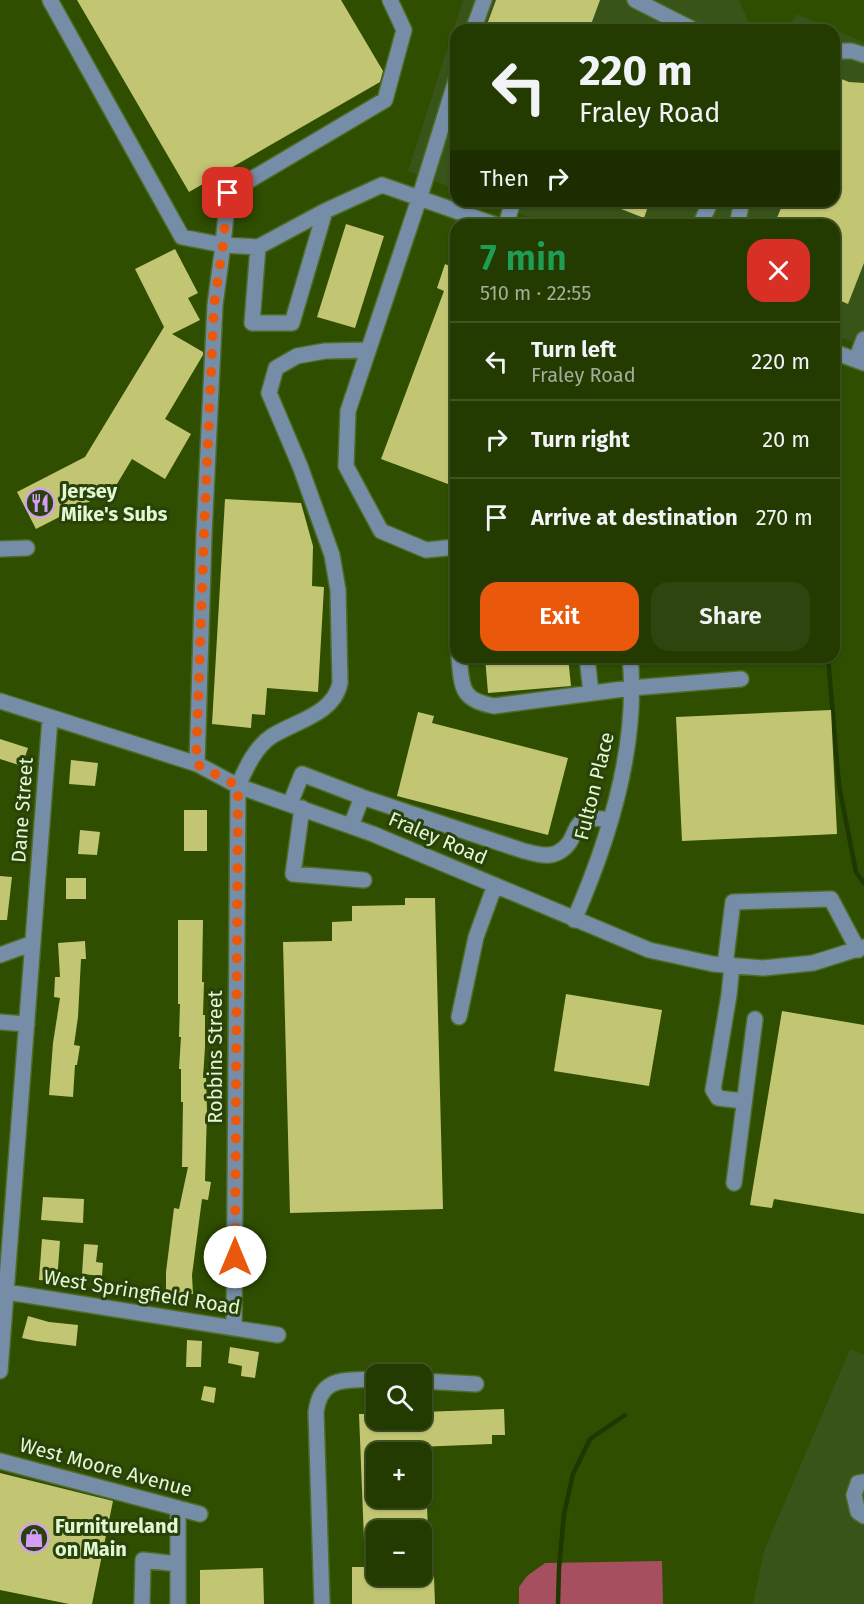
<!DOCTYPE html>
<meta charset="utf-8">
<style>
:root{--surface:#233a00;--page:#2f450f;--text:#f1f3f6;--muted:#a3ad99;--line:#405422;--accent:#ea580c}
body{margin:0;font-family:"Fira Sans",sans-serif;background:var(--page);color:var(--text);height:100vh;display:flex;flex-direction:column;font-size:22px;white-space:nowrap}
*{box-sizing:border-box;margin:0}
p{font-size:20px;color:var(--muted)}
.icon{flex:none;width:33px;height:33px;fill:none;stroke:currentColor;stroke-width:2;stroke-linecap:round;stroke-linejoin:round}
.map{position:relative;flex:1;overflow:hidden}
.sheet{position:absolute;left:450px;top:219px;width:390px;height:444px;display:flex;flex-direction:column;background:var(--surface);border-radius:18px;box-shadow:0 2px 4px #0004,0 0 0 2px var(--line)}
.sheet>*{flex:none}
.guide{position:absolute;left:450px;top:24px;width:390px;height:183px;border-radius:18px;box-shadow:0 2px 4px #0004,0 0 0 2px var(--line);background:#233a00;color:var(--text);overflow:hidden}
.tools{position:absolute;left:366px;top:1364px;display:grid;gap:12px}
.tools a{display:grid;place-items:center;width:66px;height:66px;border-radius:12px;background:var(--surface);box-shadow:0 2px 4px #0004,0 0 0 2px var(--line);font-size:30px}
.pin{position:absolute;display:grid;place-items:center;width:51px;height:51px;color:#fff;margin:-26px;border-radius:12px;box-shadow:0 3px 9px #0006}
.me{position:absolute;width:66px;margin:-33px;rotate:0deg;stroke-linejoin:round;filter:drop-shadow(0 0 4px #0008)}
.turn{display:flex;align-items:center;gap:21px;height:126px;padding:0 30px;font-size:27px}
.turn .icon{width:78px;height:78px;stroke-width:2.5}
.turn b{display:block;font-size:42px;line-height:51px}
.then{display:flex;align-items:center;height:57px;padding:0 30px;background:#0003;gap:12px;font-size:22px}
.round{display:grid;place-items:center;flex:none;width:63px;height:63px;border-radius:18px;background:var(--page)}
.headline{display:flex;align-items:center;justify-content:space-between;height:102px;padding:0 30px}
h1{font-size:36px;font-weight:600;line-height:45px;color:#1e9e55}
.cta{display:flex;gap:12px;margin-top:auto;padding:12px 30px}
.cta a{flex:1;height:69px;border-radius:18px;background:var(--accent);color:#fff;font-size:24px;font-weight:600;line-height:69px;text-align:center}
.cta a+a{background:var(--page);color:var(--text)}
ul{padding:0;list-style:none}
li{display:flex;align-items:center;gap:18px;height:78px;padding:0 30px;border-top:2px solid var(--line)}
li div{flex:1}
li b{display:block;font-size:22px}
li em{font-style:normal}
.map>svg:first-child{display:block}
.built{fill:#385418}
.green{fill:#a6505f}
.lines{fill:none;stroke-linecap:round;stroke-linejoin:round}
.stream{stroke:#1f3700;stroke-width:4.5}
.building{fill:#c2c673}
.minor-casing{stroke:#4f6c26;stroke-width:18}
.minor{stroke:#758da7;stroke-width:15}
.route{stroke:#ea580c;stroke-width:10;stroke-dasharray:0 18}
.labels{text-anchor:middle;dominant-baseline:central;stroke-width:6;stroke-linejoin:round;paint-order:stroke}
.poi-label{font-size:20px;font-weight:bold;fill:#e3f7d2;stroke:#29420a;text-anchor:start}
.street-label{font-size:20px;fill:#e3f7d2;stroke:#29420a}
</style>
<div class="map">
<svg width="864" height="1604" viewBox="0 0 864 1604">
<rect width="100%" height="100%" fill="#2f4e00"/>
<path class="built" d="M463,0H739L752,30H456V189L408,171Z
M796,14L864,42V347L834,335V225H550L487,201H834V30H789Z
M850,1349L864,1355V1604H753L764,1551Z"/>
<path class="green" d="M662,1561L663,1604H519V1587L527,1576L545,1563Z"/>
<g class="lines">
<path class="stream" d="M828,657L839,786L856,872L864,883
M558,1604L559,1568L564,1514L573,1474L590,1439L625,1415"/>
</g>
<path class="building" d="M77,0H341L383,71L380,82L189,192Z
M496,0H600L589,30H485Z
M834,76L849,82L864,83V263L848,304L834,298V225H774L784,201H834Z
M601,201H650L644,218Z
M346,224L384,236L355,328L317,317Z
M175,249L198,293L188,298L200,320L172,334L203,352V355L165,419L191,434L165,479L132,459L114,489L36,529L17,492L85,457L164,327L135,269Z
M445,264L456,269V487L381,459L444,291L437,288Z
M225,499L301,503L313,546L312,586L324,587L318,692L267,688L265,715L252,714L251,728L212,724Z
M485,657H568L571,686L488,693Z
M831,710L837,834L682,841L676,717Z
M418,712L434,716L432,723L568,758L548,835L397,796Z
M0,739L28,748L22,766L0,759Z
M71,760L98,763L95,786L69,784Z
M184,810H207V851H184Z
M80,830L100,832L97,855L78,854Z
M0,876L12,877L7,920H0Z
M66,878H86V899H66Z
M405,898H435L443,1209L290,1213L283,942L332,941V922L352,921V906L405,905Z
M178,920H203L202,982H204L203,1015H205V1047L203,1078H206L207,1112L205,1181L211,1182L208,1200L202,1199L192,1275L193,1294H166V1272L174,1208L179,1209L188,1167H182L183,1102H181V1069H179L181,1037H179L180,1004H178Z
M85,941L86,959H81L78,1017L74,1045L80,1046L77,1065H75L73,1097L49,1095L53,1043L60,998L54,997L55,977H60L58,943Z
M566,994L662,1010L649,1086L554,1071Z
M782,1011L864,1025V1214L774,1199L772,1208L750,1205Z
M43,1197L84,1199L83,1223L41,1220Z
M42,1239L60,1241L57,1281L39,1280Z
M84,1244L98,1245L96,1262L103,1263L102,1276L82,1274Z
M28,1316L49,1322L78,1325L76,1346L36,1341L22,1338Z
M187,1340L202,1341L201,1367H186Z
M230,1347L259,1352L255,1378L241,1376L242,1366L228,1363Z
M204,1386L216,1388L214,1403L201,1400Z
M504,1409L505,1435H492V1444L392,1448V1452H376V1497H394L395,1507L427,1506L428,1530H376V1540H364L359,1414H376V1419H422V1412Z
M0,1473L113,1501L92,1604H69L0,1590Z
M352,1567H376V1575L434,1576L435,1604H352Z
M263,1568L264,1604H200V1570Z"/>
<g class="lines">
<g class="minor-casing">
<path id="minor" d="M50,0L182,237L223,245L258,247L325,211L382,185L496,225
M635,0L694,30
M473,30L484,0
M834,51H852L864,55
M456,80L420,196L348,411L346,466L381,531L426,550L456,547
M506,225L513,201
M700,225L711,201
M737,225L742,201
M258,247L252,323H292L325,211
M834,352L864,363
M856,360L864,339
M0,549L27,548
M459,657C462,687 460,700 494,706L631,688L741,679
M587,657L591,693
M0,701L197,764L238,786L373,834L649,950L713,964L763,968L813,963L864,947
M197,764L204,535L215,305L223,245L228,193L385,100L404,30L390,0
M290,804L302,774L362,797L524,851C534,853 547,858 557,853C584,840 564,811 610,820
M302,808L293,874L364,880
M351,826L362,797
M574,920C609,840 639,745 630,657
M0,955L33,943
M725,965L733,902L831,899L858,950
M732,965L729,995L713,1090L718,1098L743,1101
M459,1017L476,937L495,885
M0,1022L27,1024
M734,1183L755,1019
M0,1291L278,1335
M234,1328L238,786C246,768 255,747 272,736C296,721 334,714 340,683L338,590L332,555L300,466L269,393L276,368L297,356L325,351L368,350
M0,1371L50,719
M422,1381L476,1384
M0,1461L200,1514
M864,1482L858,1483L854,1495L858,1512L864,1516
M178,1508V1604
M142,1604L143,1560L178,1564
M322,1604L316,1412C321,1375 346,1381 376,1379"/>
</g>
<use href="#minor" class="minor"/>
</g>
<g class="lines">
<path class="route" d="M228,193L223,245L214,305L204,534L196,764L238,786L235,1257"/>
</g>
<defs>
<g id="restaurant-ring" transform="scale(1.5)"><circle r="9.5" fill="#29420a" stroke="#d59cfb" stroke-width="1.5"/><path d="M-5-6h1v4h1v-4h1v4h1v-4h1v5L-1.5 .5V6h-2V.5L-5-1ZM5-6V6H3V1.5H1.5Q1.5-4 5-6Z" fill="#d59cfb"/></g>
<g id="shop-ring" transform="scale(1.5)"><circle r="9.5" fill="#29420a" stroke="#d59cfb" stroke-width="1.5"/><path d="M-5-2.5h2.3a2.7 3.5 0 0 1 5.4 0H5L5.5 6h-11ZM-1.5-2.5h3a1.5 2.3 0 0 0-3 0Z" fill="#d59cfb"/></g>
</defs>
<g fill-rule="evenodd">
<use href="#restaurant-ring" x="40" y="503"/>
<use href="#shop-ring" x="34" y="1538"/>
</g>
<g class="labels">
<g class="poi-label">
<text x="61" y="491">Jersey<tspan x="61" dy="23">Mike's Subs</tspan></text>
<text x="55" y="1526">Furnitureland<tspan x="55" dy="23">on Main</tspan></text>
</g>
<g class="street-label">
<text transform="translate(594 786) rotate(-76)">Fulton Place</text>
<text transform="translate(22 810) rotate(-86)">Dane Street</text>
<text transform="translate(438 838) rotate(23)">Fraley Road</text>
<text transform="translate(215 1057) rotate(-90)">Robbins Street</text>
<text transform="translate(142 1292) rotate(9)">West Springfield Road</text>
<text transform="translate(106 1467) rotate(15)">West Moore Avenue</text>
</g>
</g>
</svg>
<div class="tools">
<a><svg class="icon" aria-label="search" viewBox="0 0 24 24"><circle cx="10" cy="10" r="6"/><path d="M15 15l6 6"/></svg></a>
<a>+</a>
<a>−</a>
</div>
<div class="pin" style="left:228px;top:193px;background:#d93025"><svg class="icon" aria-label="arrive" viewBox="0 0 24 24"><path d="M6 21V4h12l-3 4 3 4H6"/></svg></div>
<svg class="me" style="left:235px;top:1257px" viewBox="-20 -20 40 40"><circle r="19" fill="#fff"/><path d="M0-13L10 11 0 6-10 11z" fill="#ea580c"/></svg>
<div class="guide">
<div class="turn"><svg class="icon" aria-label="left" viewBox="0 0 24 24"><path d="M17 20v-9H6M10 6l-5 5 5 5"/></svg><div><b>220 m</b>Fraley Road</div></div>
<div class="then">Then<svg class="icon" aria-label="right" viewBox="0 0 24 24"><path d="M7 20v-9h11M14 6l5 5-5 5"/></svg></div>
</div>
<section class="sheet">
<div class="headline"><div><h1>7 min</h1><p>510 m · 22:55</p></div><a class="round" style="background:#d93025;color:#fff"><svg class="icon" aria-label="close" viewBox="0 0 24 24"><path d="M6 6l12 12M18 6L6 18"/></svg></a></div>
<ul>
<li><svg class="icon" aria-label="left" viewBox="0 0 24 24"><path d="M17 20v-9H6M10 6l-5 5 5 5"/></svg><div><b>Turn left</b><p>Fraley Road</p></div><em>220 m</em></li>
<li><svg class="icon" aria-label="right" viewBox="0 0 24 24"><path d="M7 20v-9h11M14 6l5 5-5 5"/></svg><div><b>Turn right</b></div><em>20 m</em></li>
<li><svg class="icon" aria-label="arrive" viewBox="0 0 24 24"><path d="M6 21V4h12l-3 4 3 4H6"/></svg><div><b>Arrive at destination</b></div><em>270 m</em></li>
</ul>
<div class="cta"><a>Exit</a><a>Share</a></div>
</section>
</div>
